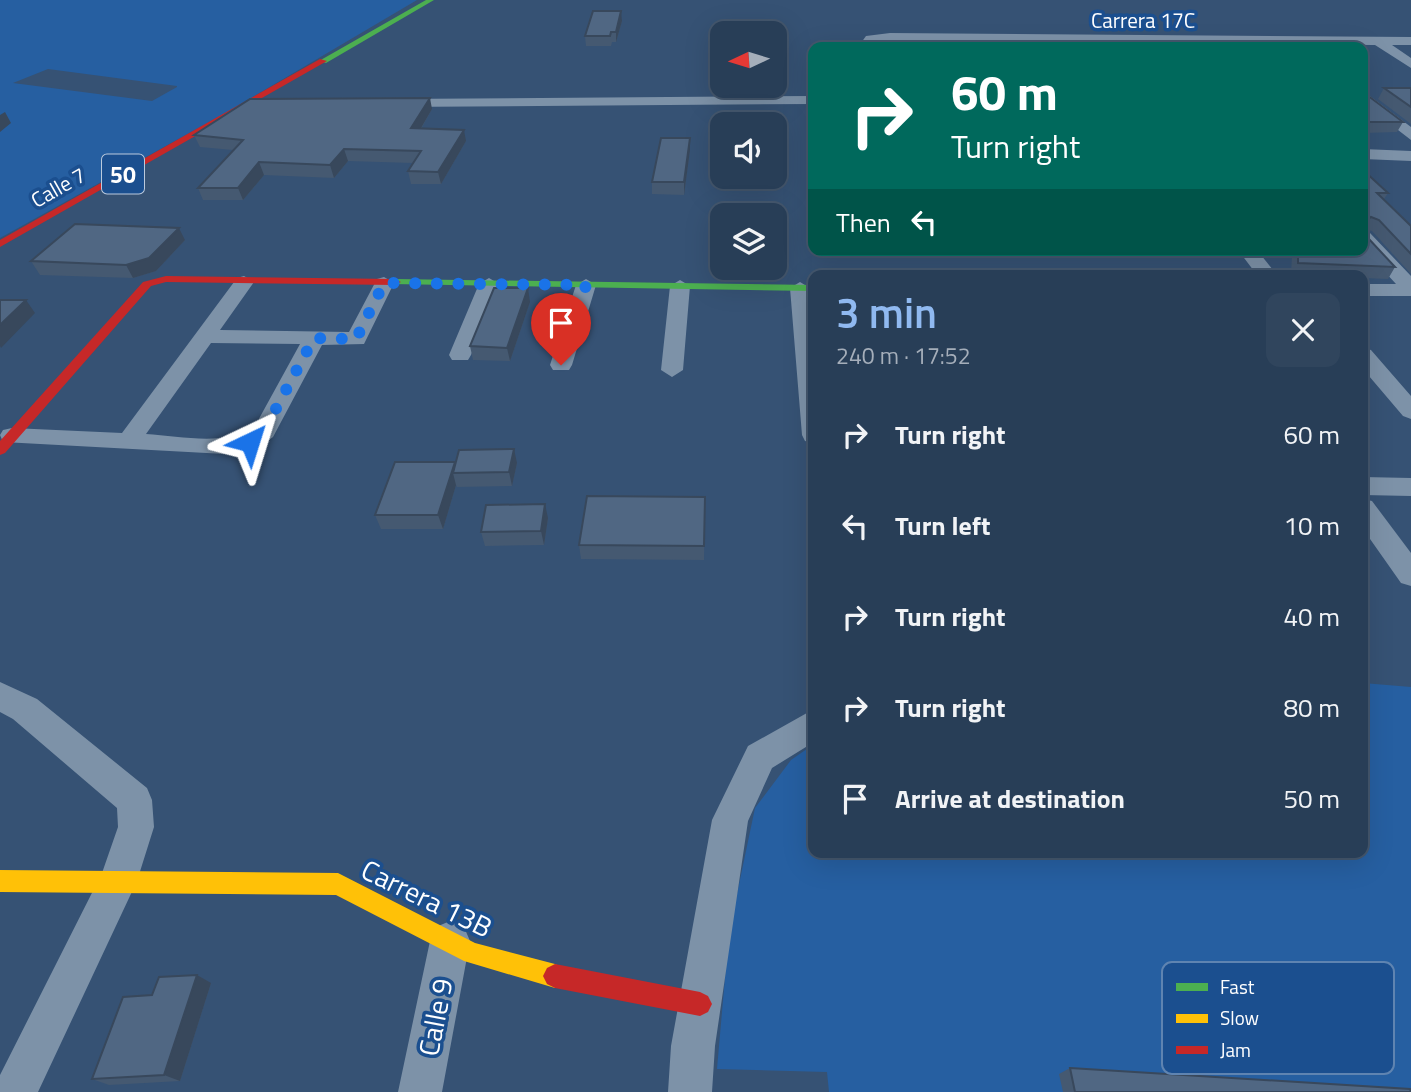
<!DOCTYPE html>
<meta charset="utf-8">
<style>
:root{--surface:#283e57;--page:#30455d;--text:#f1f3f6;--muted:#a5aeba;--line:#44576d;--accent:#90b9f0}
body{margin:0;font-family:"Titillium Web",sans-serif;background:var(--page);color:var(--text);height:100vh;display:flex;flex-direction:column;font-size:26px;white-space:nowrap}
*{box-sizing:border-box;margin:0}
p{font-size:23px;color:var(--muted)}
.icon{flex:none;width:38px;height:38px;fill:none;stroke:currentColor;stroke-width:2;stroke-linecap:round;stroke-linejoin:round}
.map{position:relative;flex:1;overflow:hidden}
.side{position:absolute;left:808px;top:270px;width:560px;height:588px;display:flex;flex-direction:column;background:var(--surface);border-radius:14px;box-shadow:0 7px 28px #0002,0 0 0 2px var(--line)}
.side>*{flex:none}
.banner{position:absolute;left:808px;top:42px;width:560px;height:214px;border-radius:14px;box-shadow:0 7px 28px #0002,0 0 0 2px var(--line);background:#00695c;color:#fff;overflow:hidden}
.needle{width:46px;rotate:266deg}
.controls{position:absolute;left:710px;top:21px;display:grid;gap:14px}
.controls a{display:grid;place-items:center;width:77px;height:77px;border-radius:14px;background:var(--surface);box-shadow:0 7px 28px #0002,0 0 0 2px var(--line);font-size:35px}
.pin{position:absolute;display:grid;place-items:center;width:60px;height:60px;color:#fff;margin:-72px -30px;border-radius:50% 50% 50% 0;rotate:-45deg;box-shadow:0 0 7px #0007}
.pin .icon{rotate:45deg}
.me{position:absolute;width:77px;margin:-38px;rotate:41deg;stroke-linejoin:round;filter:drop-shadow(0 0 5px #0008)}
.turn{display:flex;align-items:center;gap:24px;height:147px;padding:0 28px;font-size:32px}
.turn .icon{width:91px;height:91px;stroke-width:2.5}
.turn b{display:block;font-size:49px;line-height:60px}
.then{display:flex;align-items:center;height:66px;padding:0 28px;background:#0003;gap:14px;font-size:26px}
.round{display:grid;place-items:center;flex:none;width:74px;height:74px;border-radius:14px;background:var(--page)}
.summary{display:flex;align-items:center;justify-content:space-between;height:119px;padding:0 28px}
h1{font-size:42px;font-weight:600;line-height:52px;color:var(--accent)}
ul{padding:0;list-style:none}
li{display:flex;align-items:center;gap:21px;height:91px;padding:0 28px}
li div{flex:1}
li b{display:block;font-size:26px}
li em{font-style:normal}
.map>svg:first-child{display:block}
.green{fill:#265fa1;fill-rule:evenodd}
.lines{fill:none;stroke-linecap:round;stroke-linejoin:round}
.street{fill:#7d92a8;fill-rule:evenodd}
.fast{fill:#4caf50;fill-rule:evenodd}
.slow{fill:#ffc107;fill-rule:evenodd}
.jam{fill:#c62828;fill-rule:evenodd}
.wall{fill:#455971}
.shaded-wall{fill:#38485c}
.building{fill:#506783;stroke:#38485c;stroke-width:2}
.route{stroke:#1a73e8;stroke-width:12;stroke-dasharray:0 21.6}
.labels{text-anchor:middle;dominant-baseline:central;stroke-width:7;stroke-linejoin:round;paint-order:stroke}
.far-street-label{font-size:21px;fill:#fff;stroke:#1b4f8f}
.shield{fill:#1b4f8f;stroke:#bbcadd;stroke-width:2}
.shield-label{font-size:23px;font-weight:bold;fill:#fff}
.near-street-label{font-size:28px;fill:#fff;stroke:#1b4f8f}
.key{fill:#1b4f8f;stroke:#5f84b1;stroke-width:2}
.key-label{font-size:19px;fill:#fff}
</style>
<div class="map">
<svg width="1411" height="1092" viewBox="0 0 1411 1092">
<rect width="100%" height="100%" fill="#365274"/>
<path class="green" d="M0,0H417L229,111L0,238ZM48,69L177,86V87L152,101L13,83Z
M1363,683L1411,687V1092H829L827,1072L717,1069L729,932L755,808L791,760L814,744V852H1363Z"/>
<g class="lines">
<path class="street" d="M890,33L1411,37V45H1392L1411,58V68L1375,45L890,41L874,42L870,47H858L866,36Z
M1363,91L1411,127V140L1363,103Z
M814,96V104L393,107L386,103L393,99Z
M1363,149L1411,151V161L1363,159Z
M1363,231L1370,233L1411,276V296H1363V284H1396L1363,248Z
M1238,250H1257L1277,275H1257Z
M244,276L254,282L220,330L349,332L377,279L384,277L394,283L364,344L322,345L273,437L258,448L225,454L3,442L0,435L3,430L12,428L122,433L237,278ZM211,343L300,344L255,426C226,447 181,436 146,434Z
M489,278L499,284L471,355L468,360H452L449,355L479,284Z
M586,279L596,285L572,365L569,370H553L550,365L576,285Z
M680,280L690,286L683,370L672,377L661,370L670,286Z
M800,282L810,288L814,321V443L805,441L802,435L790,288Z
M1363,348L1371,350L1411,396V419L1403,416L1363,369Z
M1363,477L1411,478V496L1363,495Z
M1363,499L1372,501L1411,553V586L1401,583L1363,529Z
M0,682L37,699L147,788L152,800L154,827L137,881L38,1092H0V1075L102,873L118,827L117,808L13,719L0,712Z
M814,709V742L772,768L748,821L715,1046L712,1092H668L671,1046L712,820L748,746Z
M450,921L464,927L470,941L442,1092H398L430,941L436,927Z"/>
<path class="fast" d="M426,0H434L326,63L319,61Z
M395,279L814,285V291L391,284L389,282Z"/>
<path class="slow" d="M0,870L338,873L475,943L555,964L563,968L567,976L563,984L555,988L464,961L336,895L0,892Z"/>
<path class="jam" d="M320,59L327,61L0,247V240Z
M166,276L395,279L401,282L395,285L166,282L151,286L5,453L0,455V441L143,282Z
M555,964L700,992L708,996L712,1004L708,1012L700,1016L555,988L547,984L543,976L547,968Z"/>
</g>
<path class="wall" d="M622,21L616,42H612L611,46H586L585,36Z
M1384,88H1411V124L1378,99Z
M1363,89L1367,95L1403,122L1397,132L1363,133Z
M432,109L421,129L466,141L441,184H411L408,171L413,163L348,161L334,178L264,175L243,200H203L198,188L233,150L200,147L194,135Z
M690,138V150L684,195L652,194V182Z
M1363,170L1388,193L1384,199L1411,226V274L1372,231L1368,230V238L1395,267L1388,279L1363,278V275L1291,274L1292,256L1295,250H1363Z
M185,240L156,271L133,278L40,275L31,261Z
M530,302L510,361L473,360L470,346Z
M455,462L517,463L512,486L457,487L456,485L443,529H381L375,515Z
M705,497L704,560L581,559L579,545Z
M548,518L544,545L485,546L481,532Z
M211,983L180,1081L109,1085L92,1079L152,995Z
M1070,1068L1411,1092H1063L1059,1074Z"/>
<path class="shaded-wall" d="M621,11L622,21L616,42V32Z
M430,98L432,109L414,140L411,128Z
M5,112L11,123L0,132V115Z
M464,130L466,141L441,184L438,172Z
M690,138V150L684,195V182Z
M344,149L348,161L334,178L330,165Z
M259,162L264,175L243,200L238,188Z
M179,228L185,240L156,271L133,278L126,265Z
M528,288L530,302L510,361L507,348Z
M26,300L35,313L1,348L0,346V325Z
M514,449L517,463L512,486L509,472Z
M455,462L453,473L456,485L443,529L438,515Z
M545,504L548,518L544,545L541,531Z
M197,975L211,983L180,1081L164,1075Z"/>
<path class="building" d="M593,11H621L616,32H611L610,36H585Z
M1384,88H1411V107Z
M1363,89H1366L1367,95L1403,122H1363Z
M430,98L411,128L464,130L438,172L408,171L421,151L344,149L330,165L259,162L238,188H198L243,140L194,135L250,99Z
M661,138H690L684,182H652Z
M1363,170L1388,193H1377L1411,226V254L1379,220L1371,217L1367,220L1368,238L1395,267L1298,263V250H1363Z
M75,224L179,228L149,258L126,265L31,261Z
M494,288H528L507,348L470,346Z
M0,300H26L0,325Z
M514,449L509,472L453,473L459,450Z
M395,462H455L438,515H375Z
M587,496L705,497L704,546L579,545Z
M545,504L541,531L481,532L486,505Z
M197,975L164,1075L92,1079L123,997L152,995L159,977Z
M1070,1068L1410,1089L1411,1092H1075Z"/>
<g class="lines">
<path class="route" d="M250,442L264,431L314,338L356,339L384,283L586,285L561,365"/>
</g>
<g class="labels">
<g class="far-street-label">
<text x="1143" y="20">Carrera 17C</text>
<text transform="translate(58 187) rotate(-30)">Calle 7</text>
</g>
<rect class="shield" x="102" y="154.5" width="42" height="39" rx="5"/>
<g class="shield-label">
<text x="123" y="174">50</text>
</g>
<g class="near-street-label">
<text transform="translate(427 898) rotate(26)">Carrera 13B</text>
<text transform="translate(435 1017) rotate(-79)">Calle 9</text>
</g>
</g>
<rect x="1162" y="962" width="232" height="112" rx="10" class="key"/>
<rect x="1176" y="983" width="32" height="8" fill="#4caf50"/>
<rect x="1176" y="1014" width="32" height="9" fill="#ffc107"/>
<rect x="1176" y="1046" width="32" height="8" fill="#c62828"/>
<g class="key-label">
<text x="1220" y="994">Fast</text>
<text x="1220" y="1025">Slow</text>
<text x="1220" y="1057">Jam</text>
</g>
</svg>
<div class="controls">
<a><svg class="needle" viewBox="-14 -14 28 28"><path d="M0-13l5 13h-10z" fill="#e53935"/><path d="M0 13l5-13h-10z" fill="#a5aeba"/></svg></a>
<a><svg class="icon" aria-label="sound" viewBox="0 0 24 24"><path d="M4 9h4l5-4v14l-5-4H4zM17 9q2 3 0 6"/></svg></a>
<a><svg class="icon" aria-label="layers" viewBox="0 0 24 24"><path d="M12 4l9 5-9 5-9-5zM3 14l9 5 9-5"/></svg></a>
</div>
<div class="pin" style="left:561px;top:365px;background:#d93025"><svg class="icon" aria-label="arrive" viewBox="0 0 24 24"><path d="M6 21V4h12l-3 4 3 4H6"/></svg></div>
<svg class="me" style="left:250px;top:442px" viewBox="-20 -20 40 40"><path d="M0-17L14 15 0 8-14 15z" fill="#1a73e8" stroke="#fff" stroke-width="4"/></svg>
<div class="banner">
<div class="turn"><svg class="icon" aria-label="right" viewBox="0 0 24 24"><path d="M7 20v-9h11M14 6l5 5-5 5"/></svg><div><b>60 m</b>Turn right</div></div>
<div class="then">Then<svg class="icon" aria-label="left" viewBox="0 0 24 24"><path d="M17 20v-9H6M10 6l-5 5 5 5"/></svg></div>
</div>
<section class="side">
<div class="summary"><div><h1>3 min</h1><p>240 m · 17:52</p></div><a class="round"><svg class="icon" aria-label="close" viewBox="0 0 24 24"><path d="M6 6l12 12M18 6L6 18"/></svg></a></div>
<ul>
<li><svg class="icon" aria-label="right" viewBox="0 0 24 24"><path d="M7 20v-9h11M14 6l5 5-5 5"/></svg><div><b>Turn right</b></div><em>60 m</em></li>
<li><svg class="icon" aria-label="left" viewBox="0 0 24 24"><path d="M17 20v-9H6M10 6l-5 5 5 5"/></svg><div><b>Turn left</b></div><em>10 m</em></li>
<li><svg class="icon" aria-label="right" viewBox="0 0 24 24"><path d="M7 20v-9h11M14 6l5 5-5 5"/></svg><div><b>Turn right</b></div><em>40 m</em></li>
<li><svg class="icon" aria-label="right" viewBox="0 0 24 24"><path d="M7 20v-9h11M14 6l5 5-5 5"/></svg><div><b>Turn right</b></div><em>80 m</em></li>
<li><svg class="icon" aria-label="arrive" viewBox="0 0 24 24"><path d="M6 21V4h12l-3 4 3 4H6"/></svg><div><b>Arrive at destination</b></div><em>50 m</em></li>
</ul>
</section>
</div>
